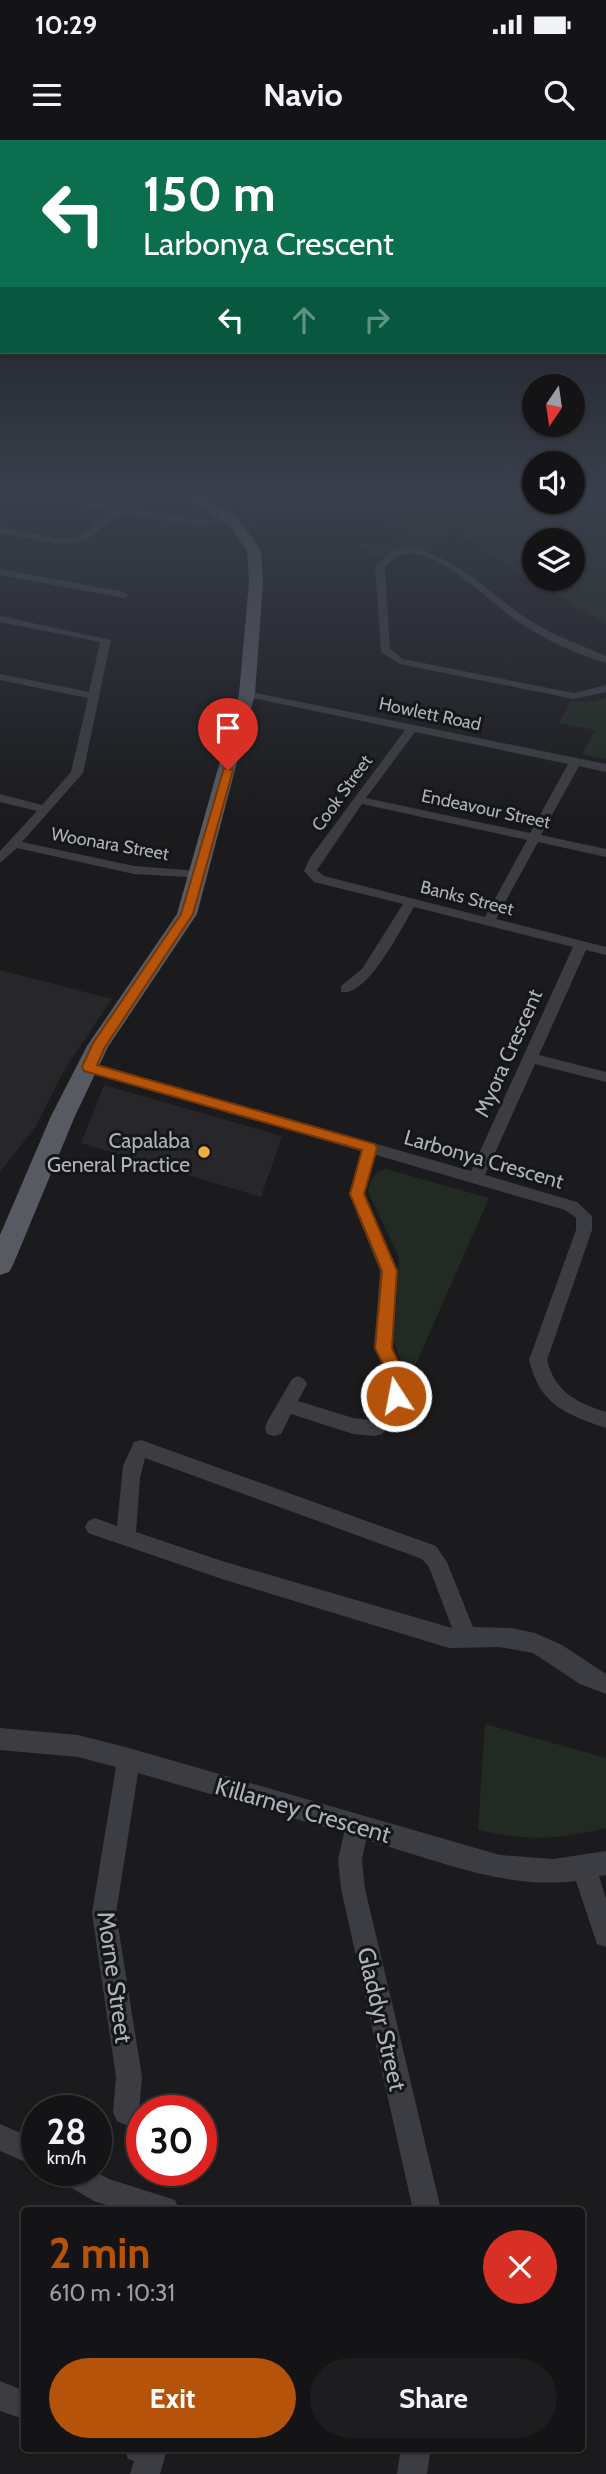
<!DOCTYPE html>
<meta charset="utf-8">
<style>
:root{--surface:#141416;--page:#1d1d1f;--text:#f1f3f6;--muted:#9d9ea1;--line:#333335;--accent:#b45309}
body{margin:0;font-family:Cabin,sans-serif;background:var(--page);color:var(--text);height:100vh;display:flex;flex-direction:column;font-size:26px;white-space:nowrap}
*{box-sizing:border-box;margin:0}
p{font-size:23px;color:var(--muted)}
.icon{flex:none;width:38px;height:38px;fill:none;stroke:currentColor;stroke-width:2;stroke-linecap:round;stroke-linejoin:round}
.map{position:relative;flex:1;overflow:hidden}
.panel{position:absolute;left:21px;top:2067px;width:564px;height:245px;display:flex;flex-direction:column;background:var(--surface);border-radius:7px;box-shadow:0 2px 5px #0004,0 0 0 2px var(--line)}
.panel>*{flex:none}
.guide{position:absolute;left:0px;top:0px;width:607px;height:214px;box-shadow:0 2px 5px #0004,0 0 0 2px var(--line);background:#0b6e4f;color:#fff;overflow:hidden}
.needle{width:46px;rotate:193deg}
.tools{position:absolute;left:522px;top:234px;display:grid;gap:14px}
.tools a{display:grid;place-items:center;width:63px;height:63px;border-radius:50%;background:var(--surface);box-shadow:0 2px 5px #0004,0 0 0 2px var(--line);font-size:35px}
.speed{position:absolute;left:21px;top:1955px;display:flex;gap:14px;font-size:35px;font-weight:700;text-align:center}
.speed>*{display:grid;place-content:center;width:91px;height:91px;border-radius:50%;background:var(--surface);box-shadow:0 2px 5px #0004,0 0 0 2px var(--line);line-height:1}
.speed small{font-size:18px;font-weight:400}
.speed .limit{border:10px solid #d22;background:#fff;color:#111}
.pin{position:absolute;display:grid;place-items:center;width:60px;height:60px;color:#fff;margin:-72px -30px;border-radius:50% 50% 50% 0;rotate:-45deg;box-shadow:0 0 7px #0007}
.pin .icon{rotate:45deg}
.me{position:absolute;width:77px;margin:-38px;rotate:349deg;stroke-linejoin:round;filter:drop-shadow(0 0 5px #0008)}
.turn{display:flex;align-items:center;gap:24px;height:147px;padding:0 28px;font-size:32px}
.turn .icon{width:91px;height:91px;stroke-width:2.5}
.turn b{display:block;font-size:49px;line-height:60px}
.lanes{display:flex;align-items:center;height:66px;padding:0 28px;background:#0003;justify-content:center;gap:35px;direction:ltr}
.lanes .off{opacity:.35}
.round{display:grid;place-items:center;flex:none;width:74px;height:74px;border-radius:37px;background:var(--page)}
.head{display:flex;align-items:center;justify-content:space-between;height:119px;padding:0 28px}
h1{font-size:42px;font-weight:800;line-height:52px;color:var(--accent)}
.button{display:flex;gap:14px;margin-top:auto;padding:14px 28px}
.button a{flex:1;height:80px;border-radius:42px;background:var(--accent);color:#fff;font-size:28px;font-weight:800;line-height:80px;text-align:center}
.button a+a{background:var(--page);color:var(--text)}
.status{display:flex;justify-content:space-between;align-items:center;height:49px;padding:0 35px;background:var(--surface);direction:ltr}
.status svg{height:19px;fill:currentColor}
header{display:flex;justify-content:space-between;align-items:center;height:91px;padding:0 28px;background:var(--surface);font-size:32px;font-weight:800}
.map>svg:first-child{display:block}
.built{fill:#27272a}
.green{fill:#222b23;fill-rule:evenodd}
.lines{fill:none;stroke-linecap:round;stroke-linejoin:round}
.street{fill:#3c3d42;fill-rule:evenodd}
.primary{fill:#585a61;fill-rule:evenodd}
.route{fill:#b45309;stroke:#753606;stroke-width:2}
.poi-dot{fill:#edad42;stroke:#151618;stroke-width:2.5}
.labels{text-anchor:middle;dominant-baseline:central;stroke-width:6;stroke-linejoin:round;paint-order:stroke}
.far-street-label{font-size:18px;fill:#aeb2bc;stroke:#151618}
.street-label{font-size:21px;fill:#aeb2bc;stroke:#151618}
.poi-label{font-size:21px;fill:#aeb2bc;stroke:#151618;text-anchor:end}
.near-street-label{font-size:24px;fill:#aeb2bc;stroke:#151618}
</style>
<div class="status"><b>10:29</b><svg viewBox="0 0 49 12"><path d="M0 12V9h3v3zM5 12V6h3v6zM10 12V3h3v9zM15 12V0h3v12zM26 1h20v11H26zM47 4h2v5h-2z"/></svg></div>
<header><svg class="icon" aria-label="menu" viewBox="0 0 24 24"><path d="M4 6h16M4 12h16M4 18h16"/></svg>Navio<svg class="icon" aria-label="search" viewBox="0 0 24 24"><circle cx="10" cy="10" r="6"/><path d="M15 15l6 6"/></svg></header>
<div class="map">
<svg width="606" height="2334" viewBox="0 0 606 2334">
<rect width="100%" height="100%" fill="#1b1b1d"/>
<path class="built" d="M0,830L112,859L65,929L36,986L0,1032Z
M104,945L282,996L261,1057L81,1003Z"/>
<path class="green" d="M221,352H534V362H572V352H606V484L453,392L428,410H397L377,416L352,404H396L410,383L340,374L254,375ZM534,401H572V439H534Z
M606,557V619L582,614L595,590L559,583L571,561L594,562Z
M386,1029L489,1058L412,1233L399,1217L394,1202L399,1117L368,1052C370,1040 373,1032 386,1029Z
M485,1584L606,1618V1688C557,1700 527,1701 478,1690Z"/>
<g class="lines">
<path class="street" d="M8,352H30L198,380L233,378L238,381L198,386L122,373L85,401L64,405L0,393V387L64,399L79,397L112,371Z
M414,408C458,419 486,450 523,476C548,493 578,504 606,516V523C576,514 543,499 517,481C491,464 431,399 397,416C393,419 389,424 385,427L390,509L403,519L574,553L606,545V552L574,559L400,524L381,512L375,426L392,411Z
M0,429L124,452L129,455L124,458L0,435Z
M0,476L111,500L83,633L22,702L134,726L199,731L205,735L204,738L134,734L17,708L0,723V711L37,671L0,662V654L42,665L71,632L88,558L0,540V534L89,552L100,502L0,482Z
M247,551L606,624V632L579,626L541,695L606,709V717L538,702L496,779L606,807V815L586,810L539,915L606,932V942L535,924L485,1035L577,1062L592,1076V1090L547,1220C555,1252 577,1263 606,1272V1288C565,1274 540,1265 529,1220L576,1090V1078L565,1070L376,1015L365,1054L398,1131L392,1208L408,1240L405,1256L394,1281L382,1294L375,1296L353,1294L291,1274L281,1294L274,1296L267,1294L265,1288L267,1282L292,1239L298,1236L304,1239L307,1244L298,1261L353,1278L371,1280L387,1256L390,1240L374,1208L380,1131L349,1054L361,1011L84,931L82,927L89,922L471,1031L573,807L414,767C402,787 367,858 341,852V846L362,829L403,764L314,742L304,731L310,718L405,590L243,556L242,554ZM415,592L568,624L530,693L366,658ZM362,664L527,700L485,777L324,736L317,730Z
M141,1300L436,1406L447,1422L473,1487L511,1488L535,1493L562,1505L606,1534V1554L580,1544L533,1513L499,1507L449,1508L222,1439L88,1393L85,1387L88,1381L95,1378L117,1386L123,1326L134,1302ZM145,1318L422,1419L429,1427L452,1488L222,1421L136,1392L140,1338Z
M0,1588L78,1595L129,1608L500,1715L553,1719L606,1711V1735L599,1736L606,1759V1807L597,1804L576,1741C504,1750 434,1719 366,1700L362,1720L365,1749L441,2070H413L341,1749L338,1720L344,1693L138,1633L116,1773L142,1937L139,1972L135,1981L126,1985L117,1981L113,1972L116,1937L92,1773L116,1627L78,1617L0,1610Z
M0,1984L37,2000V2027L0,2011Z
M52,2030H92L109,2039L175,2060L179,2070H122L94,2061L56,2039Z
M0,2241L24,2251V2279L0,2271Z
M124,2308H164L166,2313L160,2334H130L134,2321L128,2319Z
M401,2308H431L427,2334H397Z"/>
<path class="primary" d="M178,352H194L238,378L261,411L263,442L255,554L197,774L108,907L75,976L13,1125L9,1132L0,1135V1095L51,976L87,906L177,774L239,554L249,442L247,411L228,384Z"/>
</g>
<linearGradient id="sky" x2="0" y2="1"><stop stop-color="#0f0f10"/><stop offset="0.52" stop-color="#393f4c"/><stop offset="1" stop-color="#393f4c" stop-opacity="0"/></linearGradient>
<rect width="606" height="679" fill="url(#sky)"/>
<path class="route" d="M224,628L233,630L193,774L105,907L97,925L375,1004L377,1008L364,1054L397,1131L392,1208L407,1240L405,1256L396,1263L388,1256L391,1240L375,1208L382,1131L350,1054L362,1010L84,931L82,927L93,903L181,774Z"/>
<circle class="poi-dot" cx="204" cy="1012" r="7"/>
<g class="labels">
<g class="far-street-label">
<text transform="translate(430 574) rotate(12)">Howlett Road</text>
<text transform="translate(342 653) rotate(-54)">Cook Street</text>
<text transform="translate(486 669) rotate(12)">Endeavour Street</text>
<text transform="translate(110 704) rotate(10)">Woonara Street</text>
<text transform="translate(467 758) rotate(14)">Banks Street</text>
</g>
<g class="street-label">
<text transform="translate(508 913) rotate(-66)">Myora Crescent</text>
<text transform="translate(484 1019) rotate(16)">Larbonya Crescent</text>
</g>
<g class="poi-label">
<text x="190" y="1000">Capalaba<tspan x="190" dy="24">General Practice</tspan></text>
</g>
<g class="near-street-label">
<text transform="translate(303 1670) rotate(16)">Killarney Crescent</text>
<text transform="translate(115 1837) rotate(82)">Morne Street</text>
<text transform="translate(382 1879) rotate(77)">Gladdyr Street</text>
</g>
</g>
</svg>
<div class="tools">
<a><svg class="needle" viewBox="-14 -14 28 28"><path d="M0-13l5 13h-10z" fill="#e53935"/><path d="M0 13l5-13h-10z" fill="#9d9ea1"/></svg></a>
<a><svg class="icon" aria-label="sound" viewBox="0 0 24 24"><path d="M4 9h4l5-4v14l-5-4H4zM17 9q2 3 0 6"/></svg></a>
<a><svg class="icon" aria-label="layers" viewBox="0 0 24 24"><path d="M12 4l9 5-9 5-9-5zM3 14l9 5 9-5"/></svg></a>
</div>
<div class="speed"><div>28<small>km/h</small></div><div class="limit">30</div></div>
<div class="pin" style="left:228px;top:630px;background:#d93025"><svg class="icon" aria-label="arrive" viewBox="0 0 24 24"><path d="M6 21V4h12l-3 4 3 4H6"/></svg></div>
<svg class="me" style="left:396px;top:1256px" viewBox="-20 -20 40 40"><circle r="17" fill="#b45309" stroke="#fff" stroke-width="3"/><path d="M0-11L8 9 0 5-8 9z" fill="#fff"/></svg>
<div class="guide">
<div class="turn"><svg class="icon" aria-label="left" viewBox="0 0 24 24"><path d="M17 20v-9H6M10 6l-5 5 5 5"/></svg><div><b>150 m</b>Larbonya Crescent</div></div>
<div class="lanes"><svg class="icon" aria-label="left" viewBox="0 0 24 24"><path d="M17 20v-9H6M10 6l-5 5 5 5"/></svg><svg class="icon off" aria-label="ahead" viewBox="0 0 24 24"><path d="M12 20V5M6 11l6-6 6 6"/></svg><svg class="icon off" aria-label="right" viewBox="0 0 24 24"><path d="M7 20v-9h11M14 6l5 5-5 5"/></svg></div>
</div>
<section class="panel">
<div class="head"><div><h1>2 min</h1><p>610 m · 10:31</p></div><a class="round" style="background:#d93025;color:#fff"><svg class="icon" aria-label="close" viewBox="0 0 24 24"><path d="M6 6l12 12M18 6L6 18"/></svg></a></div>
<div class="button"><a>Exit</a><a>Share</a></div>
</section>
</div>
